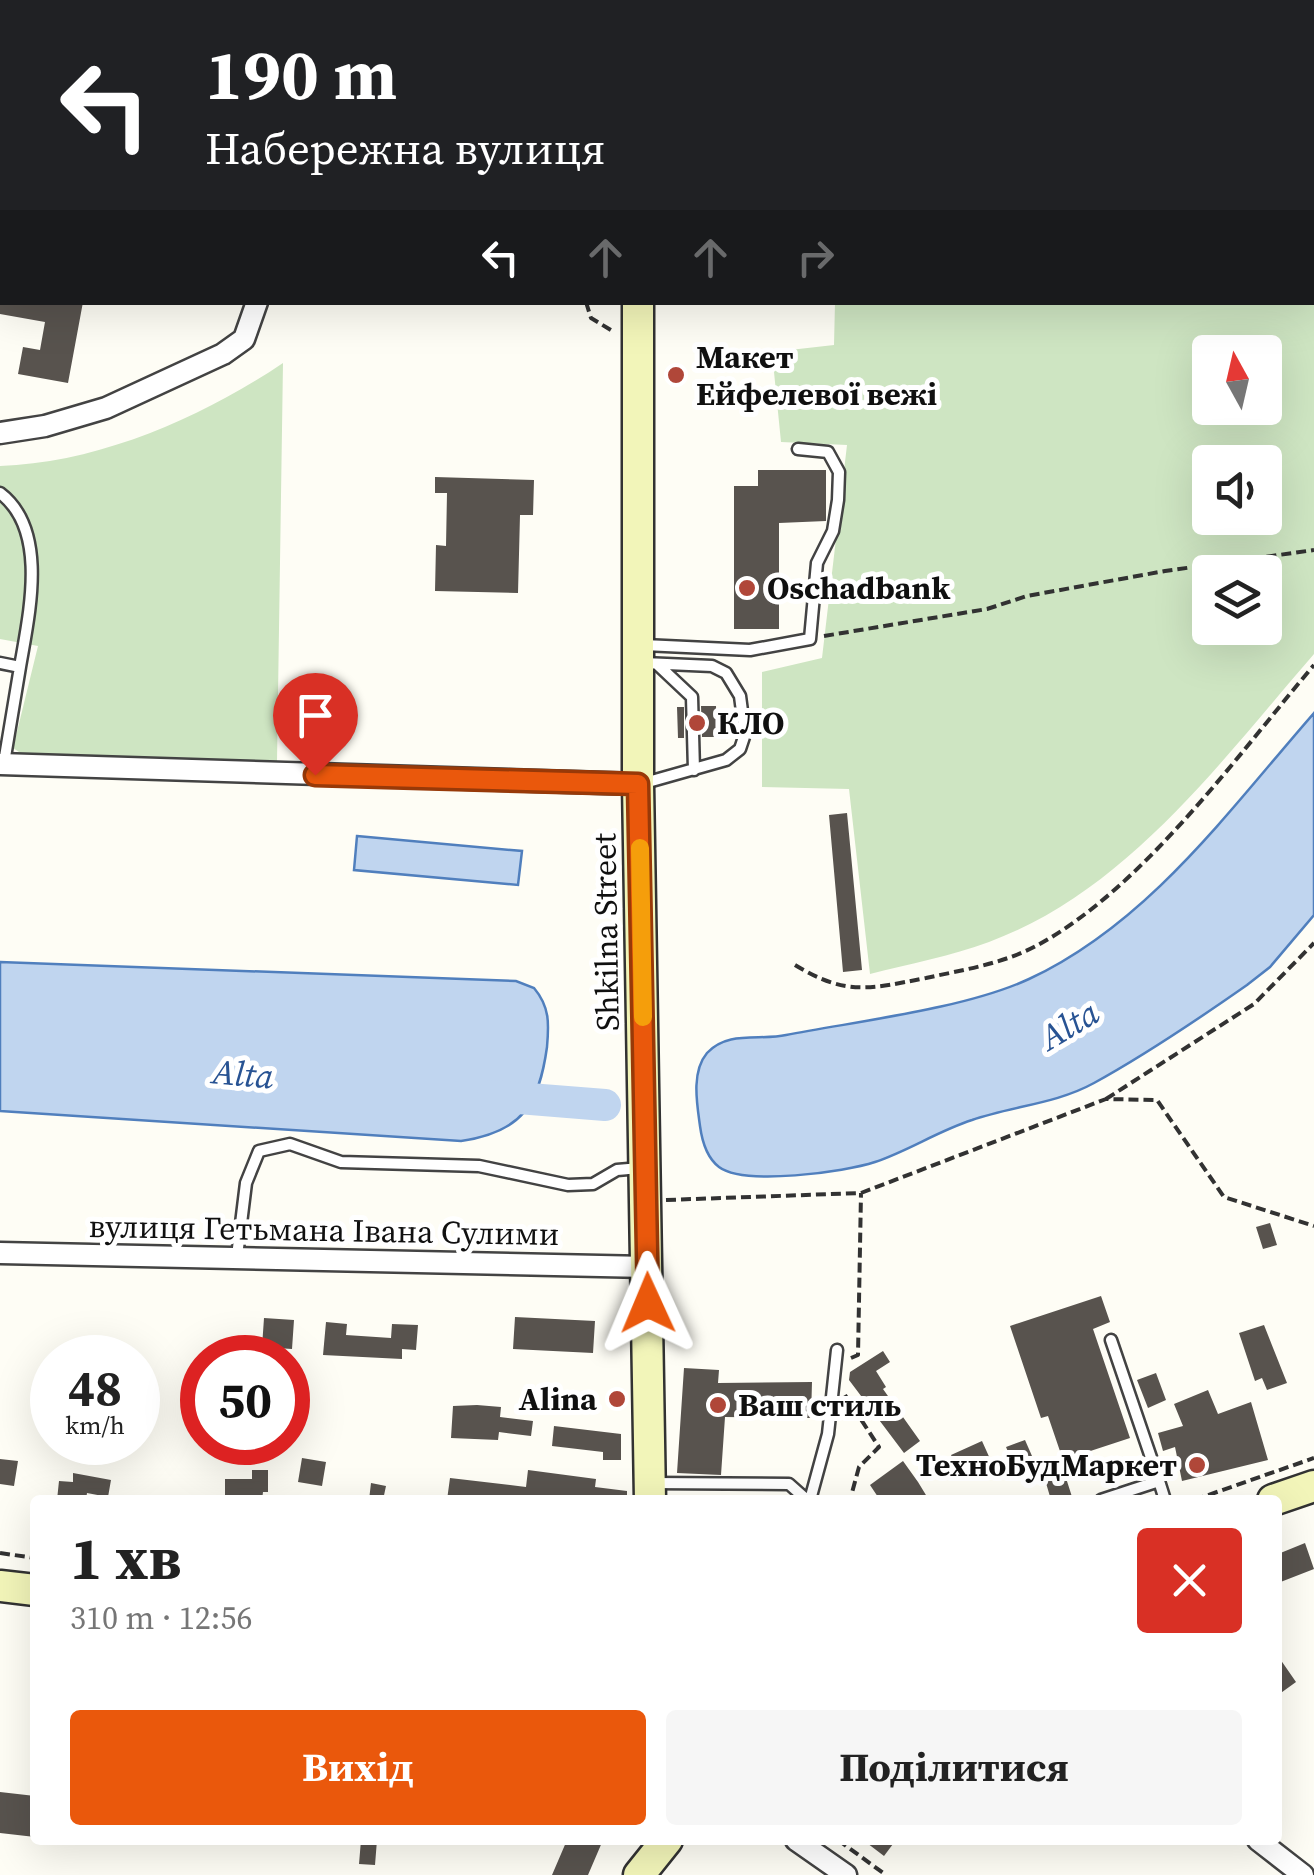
<!DOCTYPE html>
<html lang="uk">
<meta charset="utf-8">
<style>
:root{--surface:#fff;--page:#f6f6f6;--text:#222;--muted:#767676;--accent:#ea580c}
body{margin:0;font-family:"Source Serif 4",serif;background:var(--page);color:var(--text);height:100vh;display:flex;flex-direction:column;font-size:38px;white-space:nowrap}
*{box-sizing:border-box;margin:0}
p{font-size:32px;color:var(--muted)}
.icon{flex:none;width:55px;height:55px;fill:none;stroke:currentColor;stroke-width:2;stroke-linecap:round;stroke-linejoin:round}
.map{position:relative;flex:1;overflow:hidden}
.side{position:absolute;left:30px;top:1495px;width:1252px;height:350px;display:flex;flex-direction:column;background:var(--surface);border-radius:10px;box-shadow:0 10px 40px #0002}
.side>*{flex:none}
.banner{position:absolute;left:0px;top:0px;width:1315px;height:305px;box-shadow:0 10px 40px #0002;background:#202124;color:#fff;overflow:hidden}
.needle{width:65px;rotate:352deg}
.controls{position:absolute;left:1192px;top:335px;display:grid;gap:20px}
.controls a{display:grid;place-items:center;width:90px;height:90px;border-radius:10px;background:var(--surface);box-shadow:0 10px 40px #0002;font-size:50px}
.speed{position:absolute;left:30px;top:1335px;display:flex;gap:20px;font-size:50px;font-weight:700;text-align:center}
.speed>*{display:grid;place-content:center;width:130px;height:130px;border-radius:50%;background:var(--surface);box-shadow:0 10px 40px #0002;line-height:1}
.speed small{font-size:25px;font-weight:400}
.speed .limit{border:15px solid #d22;background:#fff;color:#111}
.pin{position:absolute;display:grid;place-items:center;width:85px;height:85px;color:#fff;margin:-102px -42px;border-radius:50% 50% 50% 0;rotate:-45deg;box-shadow:0 0 10px #0007}
.pin .icon{rotate:45deg}
.me{position:absolute;width:110px;margin:-55px;rotate:359deg;stroke-linejoin:round;filter:drop-shadow(0 0 8px #0008)}
.turn{display:flex;align-items:center;gap:35px;height:210px;padding:0 40px;font-size:45px}
.turn .icon{width:130px;height:130px;stroke-width:2.5}
.turn b{display:block;font-size:70px;line-height:85px}
.lanes{display:flex;align-items:center;height:95px;padding:0 40px;background:#0003;justify-content:center;gap:50px;direction:ltr}
.lanes .off{opacity:.35}
.round{display:grid;place-items:center;flex:none;width:105px;height:105px;border-radius:10px;background:var(--page)}
.headline{display:flex;align-items:center;justify-content:space-between;height:170px;padding:0 40px}
h1{font-size:60px;font-weight:700;line-height:75px}
.action{display:flex;gap:20px;margin-top:auto;padding:20px 40px}
.action a{flex:1;height:115px;border-radius:10px;background:var(--accent);color:#fff;font-size:40px;font-weight:700;line-height:115px;text-align:center}
.action a+a{background:var(--page);color:var(--text)}
.map>svg:first-child{display:block}
.green{fill:#cee5c2;fill-rule:evenodd}
.water{fill:#c0d5ef;stroke:#507fbd;stroke-width:2.5}
.lines{fill:none;stroke-linecap:round;stroke-linejoin:round}
.river{stroke:#c0d5ef;stroke-width:32}
.building{fill:#58534e}
.service-casing{stroke:#434343;stroke-width:15}
.minor-casing{stroke:#434343;stroke-width:25}
.secondary-casing{stroke:#323232;stroke-width:35}
.path{stroke:#323232;stroke-width:4;stroke-dasharray:10 5;stroke-linecap:butt}
.service{stroke:#fff;stroke-width:10}
.minor{stroke:#fff;stroke-width:20}
.secondary{stroke:#f2f5b9;stroke-width:30}
.route-casing{stroke:#983908;stroke-width:25}
.route{stroke:#ea580c;stroke-width:18}
.slow{stroke:#f59e0b;stroke-width:18}
.poi-dot{fill:#b04739;stroke:#fff;stroke-width:4}
.labels{text-anchor:middle;dominant-baseline:central;stroke-width:10;stroke-linejoin:round;paint-order:stroke}
.poi-label{font-size:32px;font-weight:bold;fill:#101010;stroke:#fff;text-anchor:start}
.street-label{font-size:32px;fill:#101010;stroke:#fff}
.water-label{font-size:35px;font-style:italic;fill:#285393;stroke:#fff}
</style>
<div class="map">
<svg width="1314" height="1875" viewBox="0 0 1314 1875">
<rect width="100%" height="100%" fill="#fefdf5"/>
<path class="green" d="M1314,29V654C1221,761 1127,891 989,942C951,956 909,964 870,974L849,789L762,787V672L822,658L847,445L781,442L772,352L834,345L835,303L1312,302ZM1210,352H1265V408H1210ZM1210,462H1265V518H1210ZM1210,572H1265V628H1210Z
M283,363L277,762L25,756L13,748L38,646L0,639V466C99,463 203,417 283,363Z"/>
<path class="water" d="M1314,713V915L1270,967L1247,985C1197,1020 1147,1054 1094,1083C1056,1104 1012,1106 972,1120C938,1131 908,1151 875,1162C845,1172 744,1186 719,1167C706,1157 702,1141 700,1126C697,1104 691,1072 707,1053C728,1030 760,1041 786,1035C858,1021 964,1009 1029,979C1149,923 1229,810 1314,713Z
M357,836L522,851L518,885L354,870Z
M0,962L516,981L534,988C550,1007 549,1024 547,1047C539,1105 522,1132 461,1141L0,1111Z"/>
<g class="lines">
<path class="river" d="M493,1096L605,1105"/>
</g>
<path class="building" d="M0,302H83L68,383L18,374L23,347L40,350L45,322L0,314Z
M758,470H826V521L779,523V629H734V486H758Z
M435,477L534,480L533,515H520L518,593L435,591L436,545L446,546L447,493H435Z
M701,706H716L717,737H702Z
M677,707H684V738H678Z
M847,813L862,970L843,972L829,815Z
M1270,1223L1277,1245L1263,1249L1256,1227Z
M1101,1296L1110,1322L1093,1329L1130,1438L1063,1460L1048,1416L1041,1418L1010,1326Z
M515,1317L595,1321L593,1353L513,1349Z
M264,1318L294,1320L292,1349L262,1347Z
M326,1322L347,1324L346,1335L391,1338L392,1324L418,1325L416,1350L402,1349V1359L323,1355Z
M1264,1325L1287,1383L1267,1390L1262,1378L1255,1381L1239,1333Z
M883,1351L890,1362L876,1371L886,1387L883,1389L920,1441L904,1453L849,1380L850,1372Z
M684,1368L719,1370L718,1383L812,1382L811,1418L725,1417L721,1475L677,1473Z
M1156,1373L1166,1400L1148,1408L1137,1380Z
M1208,1390L1218,1414L1251,1402L1268,1460L1182,1481L1175,1447L1163,1451L1158,1433L1183,1426L1174,1404Z
M477,1405L501,1407L500,1417L533,1421L531,1436L499,1432L498,1440L451,1438L453,1406Z
M554,1426L621,1434V1460H603V1452L552,1446Z
M1025,1440L1039,1472L1020,1480L1006,1447Z
M982,1441L991,1461L960,1475L951,1455Z
M302,1458L326,1462L322,1486L298,1482Z
M1056,1458L1066,1478L1073,1500H1051L1041,1466Z
M0,1459L18,1461L14,1486L0,1484Z
M903,1461L918,1482L929,1500H880L870,1485Z
M252,1470H268V1492H263L262,1500H225V1479H252Z
M528,1470L596,1479L595,1487L627,1491V1500H447L450,1478L526,1487Z
M73,1473L111,1480L108,1497L87,1493L86,1500H57L59,1481L73,1482Z
M371,1483L386,1486L383,1500H369Z
M1305,1543L1314,1569L1278,1583V1554Z
M1278,1656L1296,1682L1278,1695Z
M0,1792L35,1796V1837L0,1833Z
M361,1840H377L375,1865L359,1864Z
M567,1840H603L588,1875H552Z
M863,1840H896L884,1856Z"/>
<g class="lines">
<g class="service-casing">
<path id="service" d="M232,0V2
M0,493C49,530 29,614 20,667
M644,645L750,650L810,639L817,563L833,531L838,500L839,472L828,452L798,449
M0,663L20,667L4,763
M657,664L692,697L694,770
M641,784L726,760L740,749L745,734L740,696L726,673L712,666L644,663
M237,1256L246,1183L259,1151L290,1144L341,1162L479,1166L568,1185L593,1184L617,1170L640,1168
M1111,1340L1159,1481
M651,1483L789,1484L807,1500
M810,1500L828,1434L837,1350
M1101,1500L1159,1481L1165,1500"/>
</g>
<g class="minor-casing">
<path id="minor" d="M0,433L45,426L106,408L223,354L244,339L257,302
M0,764L638,784
M0,1253L647,1267
M796,1840L846,1875
M1258,1840L1303,1875"/>
</g>
<g class="secondary-casing">
<path id="secondary" d="M634,2V0
M638,302V784L650,1500
M1273,1500L1314,1486
M0,1586L35,1590
M639,1875L667,1840"/>
</g>
<path class="path" d="M597,2V0
M586,302L591,318L614,332
M824,636L987,609L1027,596L1165,571L1314,550
M795,965C846,996 869,989 926,978C962,970 1002,964 1036,946C1141,890 1237,756 1314,665
M1106,1099L1254,1004L1314,943
M666,1200L861,1193L1106,1099L1157,1100L1224,1197L1314,1226
M851,1358L858,1355L861,1193
M845,1395L879,1447L859,1467L850,1500
M1194,1500L1314,1458
M0,1553L35,1558
M838,1840L886,1875"/>
<use href="#service" class="service"/>
<use href="#minor" class="minor"/>
<use href="#secondary" class="secondary"/>
</g>
<g class="lines">
<g class="route-casing">
<path id="route" d="M315,775L638,784L648,1303"/>
</g>
<use href="#route" class="route"/>
<path class="slow" d="M640,848L643,1017"/>
</g>
<g class="poi-dot">
<circle cx="676" cy="375" r="10"/>
<circle cx="747" cy="588" r="10"/>
<circle cx="697" cy="723" r="10"/>
<circle cx="617" cy="1399" r="10"/>
<circle cx="718" cy="1405" r="10"/>
<circle cx="1197" cy="1465" r="10"/>
</g>
<g class="labels">
<g class="poi-label">
<text x="696" y="357">Макет<tspan x="696" dy="37">Ейфелевої вежі</tspan></text>
<text x="767" y="588">Oschadbank</text>
<text x="717" y="723">КЛО</text>
<text x="597" y="1399" text-anchor="end">Alina</text>
<text x="738" y="1405">Ваш стиль</text>
<text x="1177" y="1465" text-anchor="end">ТехноБудМаркет</text>
</g>
<g class="street-label">
<text transform="translate(606 932) rotate(-91)">Shkilna Street</text>
<text transform="translate(324 1230) rotate(1)">вулиця Гетьмана Івана Сулими</text>
</g>
<g class="water-label">
<text transform="translate(1069 1025) rotate(-31)">Alta</text>
<text transform="translate(243 1074) rotate(5)">Alta</text>
</g>
</g>
</svg>
<div class="controls">
<a><svg class="needle" viewBox="-14 -14 28 28"><path d="M0-13l5 13h-10z" fill="#e53935"/><path d="M0 13l5-13h-10z" fill="#767676"/></svg></a>
<a><svg class="icon" aria-label="sound" viewBox="0 0 24 24"><path d="M4 9h4l5-4v14l-5-4H4zM17 9q2 3 0 6"/></svg></a>
<a><svg class="icon" aria-label="layers" viewBox="0 0 24 24"><path d="M12 4l9 5-9 5-9-5zM3 14l9 5 9-5"/></svg></a>
</div>
<div class="speed"><div>48<small>km/h</small></div><div class="limit">50</div></div>
<div class="pin" style="left:315px;top:775px;background:#d93025"><svg class="icon" aria-label="arrive" viewBox="0 0 24 24"><path d="M6 21V4h12l-3 4 3 4H6"/></svg></div>
<svg class="me" style="left:648px;top:1303px" viewBox="-20 -20 40 40"><path d="M0-17L14 15 0 8-14 15z" fill="#ea580c" stroke="#fff" stroke-width="4"/></svg>
<div class="banner">
<div class="turn"><svg class="icon" aria-label="left" viewBox="0 0 24 24"><path d="M17 20v-9H6M10 6l-5 5 5 5"/></svg><div><b>190 m</b>Набережна вулиця</div></div>
<div class="lanes"><svg class="icon" aria-label="left" viewBox="0 0 24 24"><path d="M17 20v-9H6M10 6l-5 5 5 5"/></svg><svg class="icon off" aria-label="ahead" viewBox="0 0 24 24"><path d="M12 20V5M6 11l6-6 6 6"/></svg><svg class="icon off" aria-label="ahead" viewBox="0 0 24 24"><path d="M12 20V5M6 11l6-6 6 6"/></svg><svg class="icon off" aria-label="right" viewBox="0 0 24 24"><path d="M7 20v-9h11M14 6l5 5-5 5"/></svg></div>
</div>
<section class="side">
<div class="headline"><div><h1>1 хв</h1><p>310 m · 12:56</p></div><a class="round" style="background:#d93025;color:#fff"><svg class="icon" aria-label="close" viewBox="0 0 24 24"><path d="M6 6l12 12M18 6L6 18"/></svg></a></div>
<div class="action"><a>Вихід</a><a>Поділитися</a></div>
</section>
</div>
